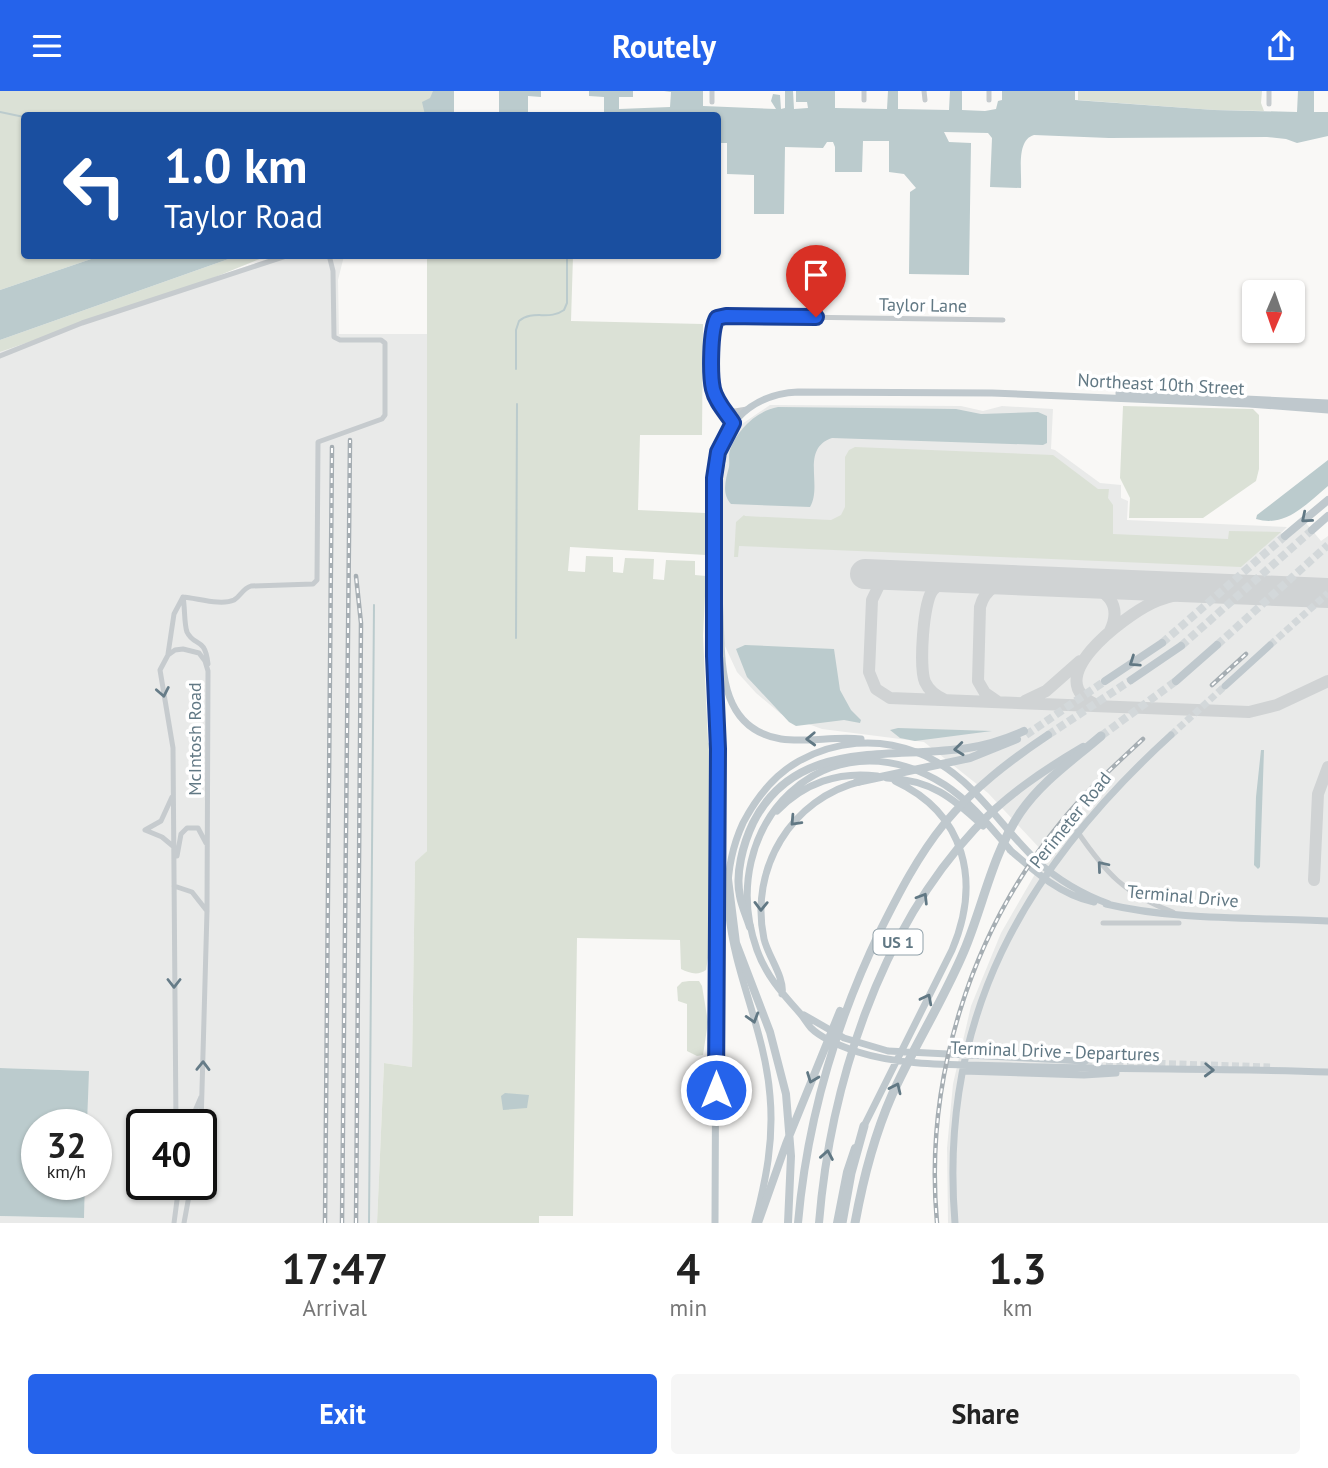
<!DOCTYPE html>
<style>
:root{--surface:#fff;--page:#f6f6f6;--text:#222;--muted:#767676;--accent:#2563eb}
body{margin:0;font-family:"PT Sans",sans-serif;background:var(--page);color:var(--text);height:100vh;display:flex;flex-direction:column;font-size:26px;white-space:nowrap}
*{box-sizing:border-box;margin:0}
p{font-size:23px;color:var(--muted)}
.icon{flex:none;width:38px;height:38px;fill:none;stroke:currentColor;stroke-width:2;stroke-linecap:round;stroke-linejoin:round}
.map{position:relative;height:1132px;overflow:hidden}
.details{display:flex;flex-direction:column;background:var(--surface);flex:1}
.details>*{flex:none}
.guide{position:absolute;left:21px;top:21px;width:700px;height:147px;border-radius:7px;box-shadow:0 2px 5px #0004;background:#1a4fa0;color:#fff;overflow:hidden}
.needle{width:46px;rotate:182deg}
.fabs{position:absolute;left:1242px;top:189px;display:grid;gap:14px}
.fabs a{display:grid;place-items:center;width:63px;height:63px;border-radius:7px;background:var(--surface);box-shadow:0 2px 5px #0004;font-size:35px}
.speed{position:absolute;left:21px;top:1018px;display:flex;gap:14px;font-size:35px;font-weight:700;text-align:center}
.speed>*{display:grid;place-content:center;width:91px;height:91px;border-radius:50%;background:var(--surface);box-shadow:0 2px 5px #0004;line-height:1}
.speed small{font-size:18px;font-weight:400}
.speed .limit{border:4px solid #111;border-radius:10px;background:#fff;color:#111}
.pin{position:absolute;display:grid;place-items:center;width:60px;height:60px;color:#fff;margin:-72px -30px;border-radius:50% 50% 50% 0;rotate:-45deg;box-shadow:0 0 7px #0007}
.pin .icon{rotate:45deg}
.me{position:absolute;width:77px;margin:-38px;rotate:0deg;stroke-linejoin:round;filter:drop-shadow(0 0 5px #0008)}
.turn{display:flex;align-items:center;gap:24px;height:147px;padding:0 28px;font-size:32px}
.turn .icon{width:91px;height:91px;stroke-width:2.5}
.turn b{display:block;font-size:49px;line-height:60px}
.eta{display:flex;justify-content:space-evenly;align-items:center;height:119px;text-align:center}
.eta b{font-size:42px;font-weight:800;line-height:49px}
.button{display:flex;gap:14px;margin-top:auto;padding:14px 28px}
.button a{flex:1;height:80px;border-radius:7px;background:var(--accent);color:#fff;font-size:28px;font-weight:800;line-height:80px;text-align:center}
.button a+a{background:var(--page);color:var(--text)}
header{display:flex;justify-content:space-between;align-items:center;height:91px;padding:0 28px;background:var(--accent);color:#fff;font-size:32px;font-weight:800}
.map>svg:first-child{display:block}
.built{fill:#e9eae9;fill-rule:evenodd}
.green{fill:#dbe1d6}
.water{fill:#bbcbcd}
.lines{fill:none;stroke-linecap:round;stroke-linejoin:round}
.stream{stroke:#bbcbcd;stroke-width:2}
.taxiway{stroke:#d0d3d4;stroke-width:12}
.runway{stroke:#d0d3d4;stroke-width:30}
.secondary-tunnel{stroke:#d3d8da;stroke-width:7;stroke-dasharray:7 3.5;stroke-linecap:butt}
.primary-tunnel{stroke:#d3d8da;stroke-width:8;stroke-dasharray:8 4;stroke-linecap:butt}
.street{stroke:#c6cbce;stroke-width:5}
.secondary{stroke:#bfc8cd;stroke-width:7}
.primary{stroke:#bfc8cd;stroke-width:8}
.highway{stroke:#bfc8cd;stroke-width:9}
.rail-casing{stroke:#a6aeb3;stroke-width:4.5}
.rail{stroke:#fff;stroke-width:2;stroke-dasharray:5;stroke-linecap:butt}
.oneway{stroke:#617884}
.oneway2{stroke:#667c88}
.route-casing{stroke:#184099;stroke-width:18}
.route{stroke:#2563eb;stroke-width:12}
.labels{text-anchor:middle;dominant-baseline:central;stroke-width:7;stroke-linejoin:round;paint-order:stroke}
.shield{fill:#fff;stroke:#90a0a9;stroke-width:2}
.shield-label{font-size:16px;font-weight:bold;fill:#617884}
.street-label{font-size:18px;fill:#617884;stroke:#fff}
</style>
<header><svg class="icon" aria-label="menu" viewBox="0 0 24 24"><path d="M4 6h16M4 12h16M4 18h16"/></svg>Routely<svg class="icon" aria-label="share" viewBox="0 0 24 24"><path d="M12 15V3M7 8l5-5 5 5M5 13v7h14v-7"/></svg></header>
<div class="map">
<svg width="1328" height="1132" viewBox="0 0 1328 1132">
<rect width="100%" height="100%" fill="#f9f8f6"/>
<path class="built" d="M276,165H344L338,189L339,243H428L427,760L415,772L412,976L384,972L377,1132H0V1125L84,1127L85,1094H96V1034H87L88,980L0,977V261ZM142,1034H201V1094H142Z
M770,314L961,315L983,320L1002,315L1053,318L1051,358L1055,359L1100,392L1121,394V407L1128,410L1127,429L1287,436L1281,442L1287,448L1306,432L1321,450L1328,445V1132H948L947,1057L953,993L971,915L1001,842L1046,764L988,702L924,651L822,638L781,623L756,602L737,581L724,553L721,532L722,388L724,376L727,372L724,370L727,358L742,333Z"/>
<path class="green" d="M0,0H444L443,24H24V164L100,165L0,199Z
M1078,0H1262L1261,12L1264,20L1214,19L1078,9Z
M237,165H267L198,193L0,261V249Z
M427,165H573L571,230L703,233L702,344H640L638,419L705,422L706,464L570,456L568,480L585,481L586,465L613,466V481L623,482L625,467L654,468L653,488L664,489L666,469L695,470V484L706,485L703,545L708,651L715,662L713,836L706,879C698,885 689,882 681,878L680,849L577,847L573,1125H539V1132H377L384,972L412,976L415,771L427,760Z
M1123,315L1253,318L1259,324V378L1256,390L1203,427H1129L1130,407L1120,387Z
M855,356L1053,364L1098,398H1109L1108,407L1113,414V443L1228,448L1229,440L1281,441L1241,476L739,455L738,466H734L736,431L744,424L745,425L831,429L841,424L845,416V366L849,359Z
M689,890H699L702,895L708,931L703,964L697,965L687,960V913L678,910L677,896L682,891Z"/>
<path class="water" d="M433,0H454V24H425L422,11L430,7Z
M499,0H541V6L528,5V24H499Z
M589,0H633V6H619V18L670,16L671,1L664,0H703V15L776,18L771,10L773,3L780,4L781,18L785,17V0H793L794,18L808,17L807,11H796V0H835V17L887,18L888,0H898V18L949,19L950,0H962V19L985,20L996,18L998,10L1002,9V0H1075V9L1214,19L1297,21L1298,0H1314V21H1328V45L1297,52L1286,48L1267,46L1109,47L1034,44C1016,49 1022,80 1021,97L990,96L992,47L988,42L944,41L949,51L971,52L969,184L909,183L910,101L916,97L904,83L889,81V50H863L862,81H835V56L833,51H827L823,57L785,56L784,123H754V84L727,83V52H718V24H579L604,21V6L589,5Z
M100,165V164L237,165L0,249V199Z
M778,316L956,318L981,323L1038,321L1047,325V352L1043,354L832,347C800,358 823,394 810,416L731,413C721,402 726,388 729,376C730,370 728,365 730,359C737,339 756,320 778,316Z
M1328,369V395C1306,413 1286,437 1256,428L1257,424Z
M745,554L834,558L840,599L851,619L861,629L860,632L844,629L796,635L789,631L747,586L736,558Z
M898,637L992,640L915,650L900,647L890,639Z
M1261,659H1264L1260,776L1258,778L1254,774L1256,706Z
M0,977L89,980L87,1034H37V1094H85L84,1127L0,1125Z
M505,1002L529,1004L527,1017L503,1019L501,1005Z"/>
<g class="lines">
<path class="stream" d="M0,21L24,26
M516,278V239L519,230C533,218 549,230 564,219L567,212V164
M516,547L517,313
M369,1132L374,514"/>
<path class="taxiway" d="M884,484L872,509L869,581L876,598L890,607L1249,621L1277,614L1328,590
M1082,492C1106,498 1123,513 1110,540
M945,609C936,605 929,600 925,591C919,577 923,510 933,499C941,490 951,488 963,487
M1025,610L1046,600L1080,570
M998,611L985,602L978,590L980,516C985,497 999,491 1018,489
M1099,615C1035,590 1125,525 1152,512C1174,502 1197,500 1221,498
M1314,789L1318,703L1328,676"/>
<path class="runway" d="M865,483L1328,502"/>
<path class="secondary-tunnel" d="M1270,554L1328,502
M1171,644L1225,595
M1085,970L1270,976"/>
<path class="primary-tunnel" d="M1162,552L1285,445
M1217,554L1328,454
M1181,555L1312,439
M1026,644L1105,590
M1048,644L1131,589
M1101,645L1176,590"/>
<path class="street" d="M864,0V9
M924,0L925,9
M989,9V0
M712,11V0
M1269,13V0
M0,265L82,232L289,164
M724,316L735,320L747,318
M733,332C726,321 716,311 713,298C710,284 710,239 717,227L726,225L1003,229
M183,506C197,507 221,515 234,509C241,505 242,498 251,495L313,493L317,489L318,351L382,328L385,324V252L381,249H340L334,246L333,180L329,164
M183,506C185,515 184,533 187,541C194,556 205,545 208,573
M168,563L174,523L183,506
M145,739L161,730L172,706
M145,739L162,746L174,756
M1077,740C1105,781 1125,804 1173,821
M177,765L181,743L187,737H198L206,752
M174,795L192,801L207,820
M1103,832H1179
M176,1020L183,1027H192L201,1006
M176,1034L173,657L160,579L168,564L175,559L183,558L199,562L205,570L208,580L207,820L201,1034
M174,1132L179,1094
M184,1132L191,1094"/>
<path class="secondary" d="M1119,302L1328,312
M717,489C727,542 704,635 781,648C807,652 834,645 861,648
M1225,595L1270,554
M887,687C931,689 952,706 983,735
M777,720C804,692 839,680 877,685
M1010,759C1035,781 1061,804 1094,811
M1012,761C992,738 971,711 945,694C826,618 713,736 757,859C766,884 781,901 798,920C803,925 806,931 811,937C822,948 843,956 858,961C905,976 961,973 1010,975C1116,979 1222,977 1328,981
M1106,813C1178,830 1254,826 1328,830
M782,903C785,887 768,865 764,848C749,778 791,707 862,690
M804,924L844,947L888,960L1085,970
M963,980L1084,984L1116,982
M864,1035L952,859C981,791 966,723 895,690
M755,1131C766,1089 774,1049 770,1005C763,911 699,828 743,732C756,707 774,684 799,670C835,650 877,646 916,661C970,681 997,732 1037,770C1058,789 1082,803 1109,813
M715,1132L717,658L714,551V387C715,339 749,303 798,301L992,302L1249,313L1328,319
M955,1132C938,927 1024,778 1171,644"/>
<path class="primary" d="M1312,439L1328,425
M1285,445L1328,409
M1131,589L1181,555
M1105,590L1162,552
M1176,590L1217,554
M857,691L970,667L1017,648
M728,788L736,852L770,941L786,1003L791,1065L788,1132
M750,836C747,826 742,816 740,805C735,783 743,753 753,732C796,646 890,669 968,657C988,654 1006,648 1024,640
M758,1132L786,1053L840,920
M798,1132C807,1029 836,931 881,838C899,802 918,765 944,733C974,697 1009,670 1048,644
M819,1132C830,996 879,841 974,739C1005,705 1044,679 1083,656
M837,1132L847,1081L855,1057"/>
<path class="highway" d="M842,1132L851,1082L864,1035
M855,1132C863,1088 874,1045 892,1004C914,955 943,910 964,860C983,815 992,764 1020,722C1042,690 1072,670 1101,645"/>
<g class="rail-casing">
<path id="rail" d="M1212,594L1246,563
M325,1132L332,356
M342,1132L350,349
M356,1132L361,532L356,485
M937,1132C924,989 970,842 1061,731C1085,701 1114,675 1143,648"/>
</g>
<use href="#rail" class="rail"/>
</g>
<defs><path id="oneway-chevron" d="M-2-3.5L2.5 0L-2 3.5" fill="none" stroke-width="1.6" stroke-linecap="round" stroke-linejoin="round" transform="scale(1.75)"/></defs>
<g class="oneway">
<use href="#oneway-chevron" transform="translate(1306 427) rotate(140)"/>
<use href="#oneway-chevron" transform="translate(1134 571) rotate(146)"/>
<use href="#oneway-chevron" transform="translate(811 648) rotate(178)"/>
<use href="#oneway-chevron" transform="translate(959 658) rotate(174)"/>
<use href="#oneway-chevron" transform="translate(795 730) rotate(133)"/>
<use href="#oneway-chevron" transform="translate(923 807) rotate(-58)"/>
<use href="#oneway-chevron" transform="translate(761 815) rotate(91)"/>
<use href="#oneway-chevron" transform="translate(927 908) rotate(-63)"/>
<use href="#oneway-chevron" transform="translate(753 927) rotate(73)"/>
<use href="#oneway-chevron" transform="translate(1209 979) rotate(2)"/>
<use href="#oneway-chevron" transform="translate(812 987) rotate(111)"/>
<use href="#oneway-chevron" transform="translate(896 997) rotate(-65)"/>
<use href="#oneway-chevron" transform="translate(827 1064) rotate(-80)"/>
</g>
<g class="oneway2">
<use href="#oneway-chevron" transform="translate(163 601) rotate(79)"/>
<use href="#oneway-chevron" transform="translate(1102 775) rotate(-130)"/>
<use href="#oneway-chevron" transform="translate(174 892) rotate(90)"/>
<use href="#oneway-chevron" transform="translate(203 975) rotate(-89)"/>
</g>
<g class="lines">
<g class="route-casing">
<path id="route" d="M716,999L718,658L714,565V387L718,361L733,332C726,321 716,311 713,298C710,284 710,239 717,227L726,225L816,226"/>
</g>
<use href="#route" class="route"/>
</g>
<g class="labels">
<rect class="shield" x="873.5" y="838.5" width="49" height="25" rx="5"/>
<g class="shield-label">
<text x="898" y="851">US 1</text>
</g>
<g class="street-label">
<text transform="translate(923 214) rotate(1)">Taylor Lane</text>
<text transform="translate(1161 293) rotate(3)">Northeast 10th Street</text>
<text transform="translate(194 648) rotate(-90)">McIntosh Road</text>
<text transform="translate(1070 729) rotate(-51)">Perimeter Road</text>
<text transform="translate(1183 805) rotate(5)">Terminal Drive</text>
<text transform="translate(1055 960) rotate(2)">Terminal Drive - Departures</text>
</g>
</g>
</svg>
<div class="fabs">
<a><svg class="needle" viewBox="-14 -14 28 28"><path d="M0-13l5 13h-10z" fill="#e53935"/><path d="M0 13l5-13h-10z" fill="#767676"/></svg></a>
</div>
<div class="speed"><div>32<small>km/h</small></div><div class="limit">40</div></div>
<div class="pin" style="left:816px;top:226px;background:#d93025"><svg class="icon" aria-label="arrive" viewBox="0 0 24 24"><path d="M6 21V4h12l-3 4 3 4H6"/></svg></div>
<svg class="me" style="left:716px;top:999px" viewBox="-20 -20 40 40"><circle r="17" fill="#2563eb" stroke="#fff" stroke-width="3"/><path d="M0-11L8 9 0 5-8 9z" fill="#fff"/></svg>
<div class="guide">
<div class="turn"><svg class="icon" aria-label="left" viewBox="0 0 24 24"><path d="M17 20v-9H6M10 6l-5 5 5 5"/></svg><div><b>1.0 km</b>Taylor Road</div></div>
</div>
</div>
<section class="details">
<div class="eta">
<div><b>17:47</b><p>Arrival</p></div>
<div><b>4</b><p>min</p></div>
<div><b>1.3</b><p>km</p></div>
</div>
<div class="button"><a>Exit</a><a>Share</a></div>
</section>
